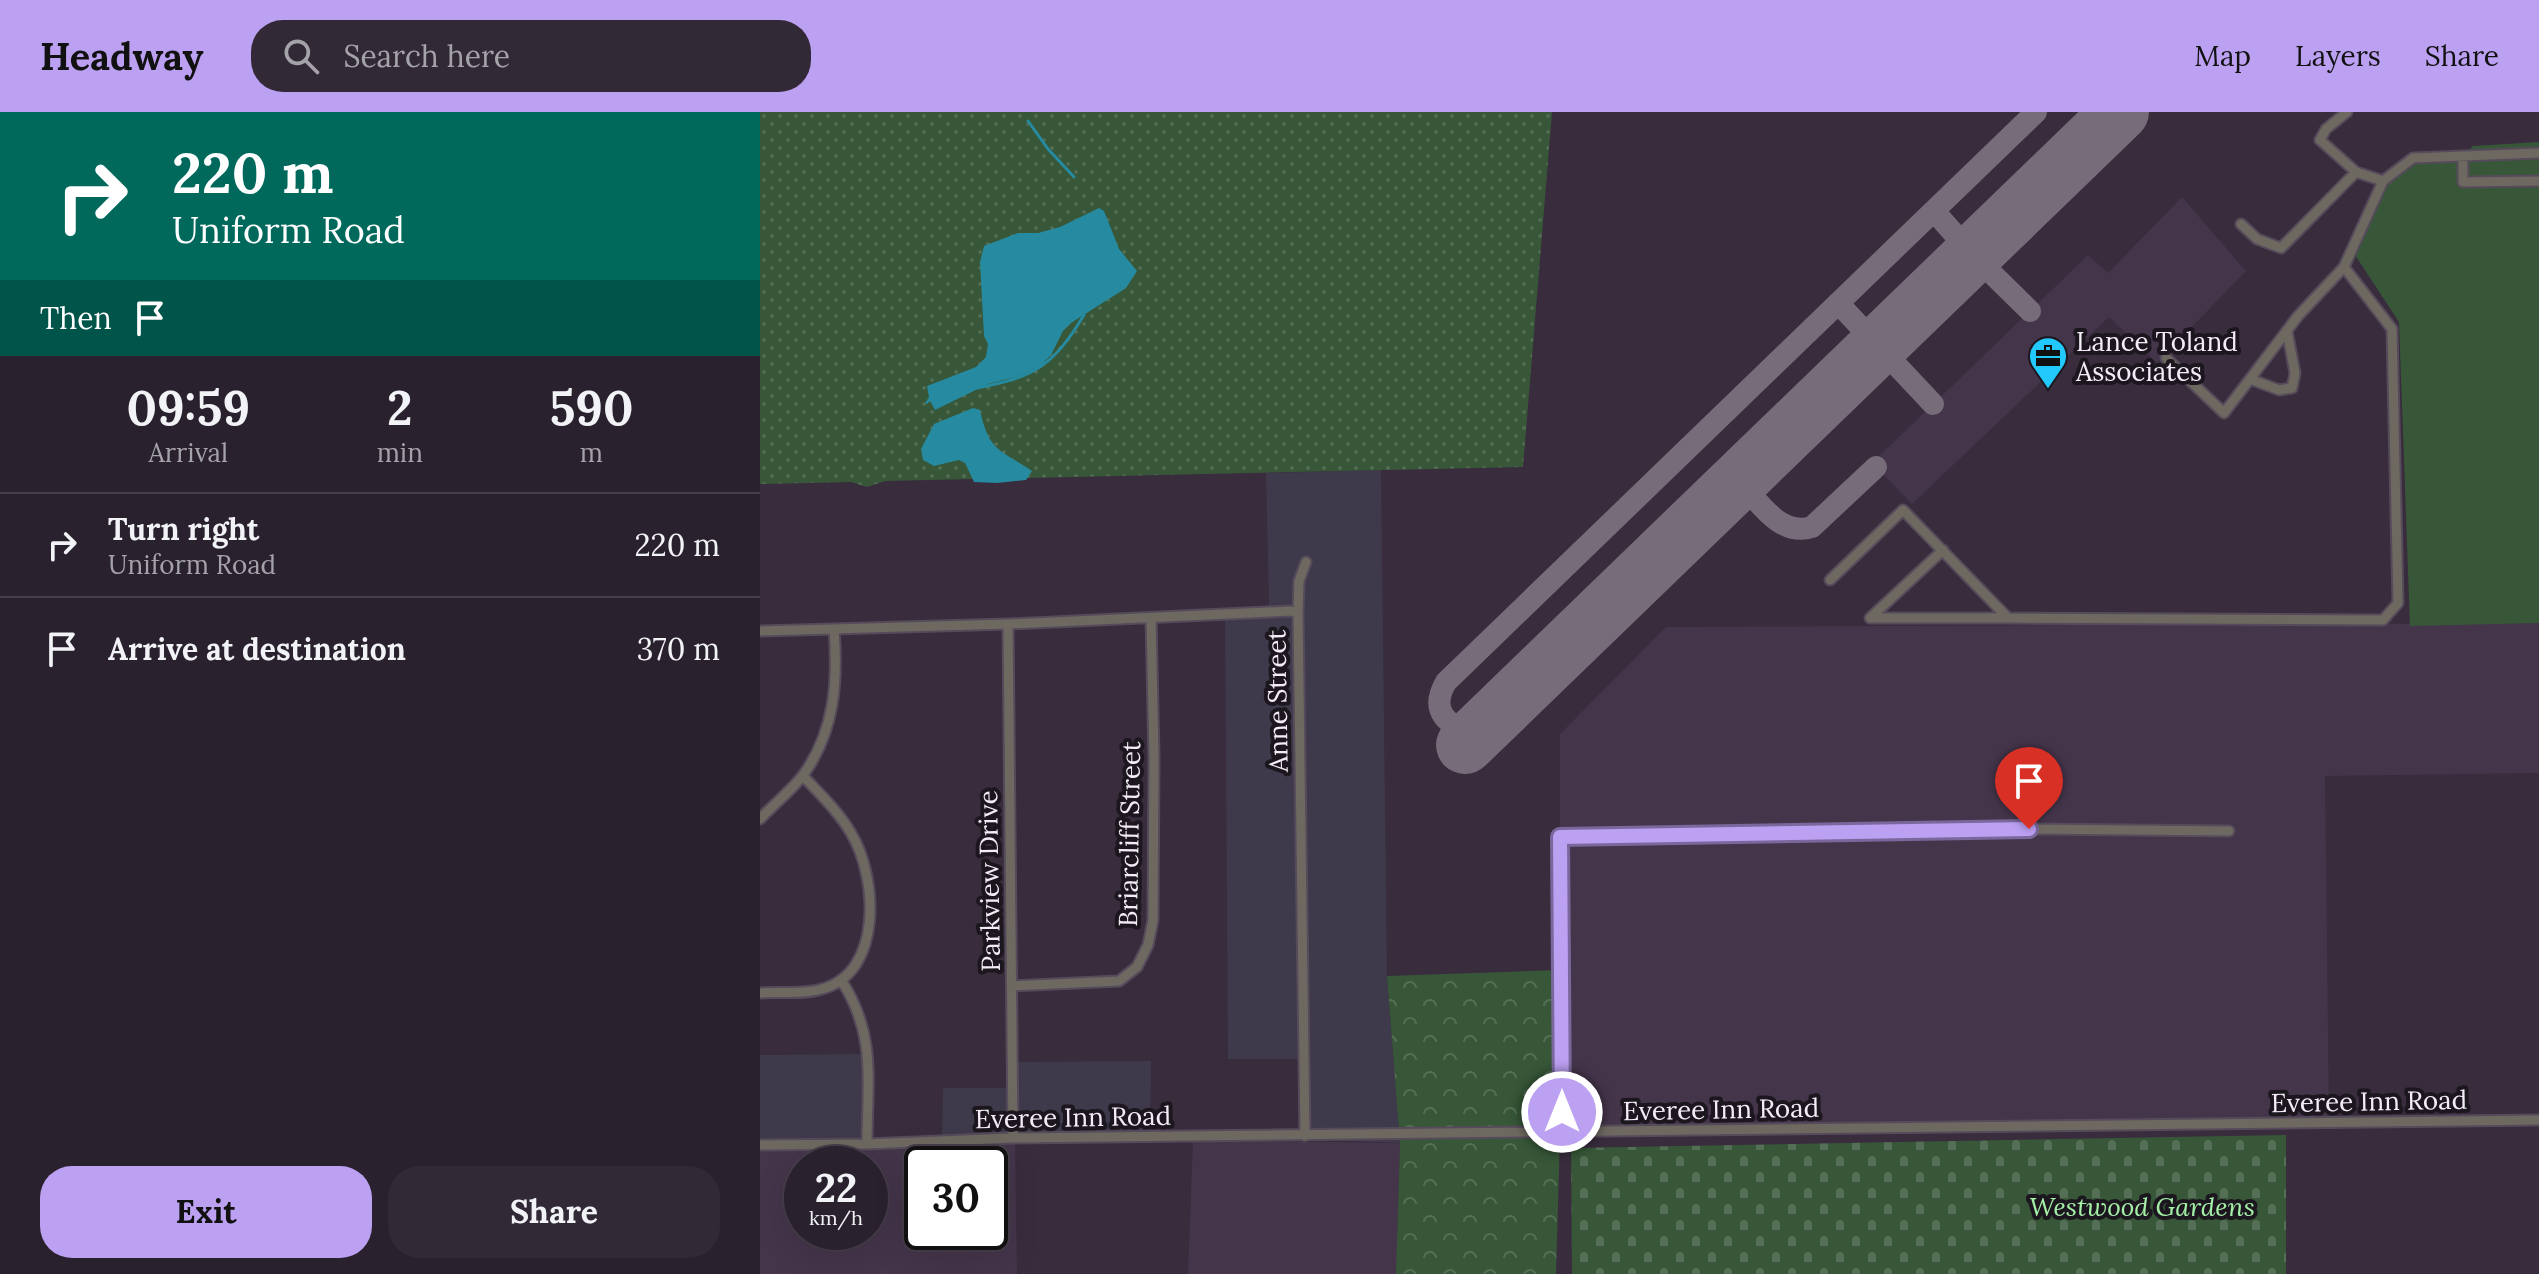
<!DOCTYPE html>
<style>
:root{--surface:#2a212e;--page:#322936;--text:#f1f3f6;--muted:#a5a3aa;--line:#463e4a;--accent:#bca0f2}
body{margin:0;font-family:Lora,serif;background:var(--page);color:var(--text);height:100vh;display:flex;flex-direction:column;font-size:30px;white-space:nowrap}
*{box-sizing:border-box;margin:0}
p{font-size:26px;color:var(--muted)}
.icon{flex:none;width:44px;height:44px;fill:none;stroke:currentColor;stroke-width:2;stroke-linecap:round;stroke-linejoin:round}
.map{position:relative;flex:1;overflow:hidden}
.side{display:flex;flex-direction:column;background:var(--surface);width:760px}
.side>*{flex:none}
.top-card{background:#00695c;color:#fff;overflow:hidden}
.speed{position:absolute;left:24px;top:1034px;display:flex;gap:16px;font-size:40px;font-weight:700;text-align:center}
.speed>*{display:grid;place-content:center;width:104px;height:104px;border-radius:50%;background:var(--surface);box-shadow:0 8px 32px #0002,0 0 0 2px var(--line);line-height:1}
.speed small{font-size:20px;font-weight:400}
.speed .limit{border:4px solid #111;border-radius:12px;background:#fff;color:#111}
.pin{position:absolute;display:grid;place-items:center;width:68px;height:68px;color:#fff;margin:-82px -34px;border-radius:50% 50% 50% 0;rotate:-45deg;box-shadow:0 0 8px #0007}
.pin .icon{rotate:45deg}
.me{position:absolute;width:88px;margin:-44px;rotate:0deg;stroke-linejoin:round;filter:drop-shadow(0 0 6px #0008)}
.turn{display:flex;align-items:center;gap:28px;height:168px;padding:0 40px;font-size:36px}
.turn .icon{width:104px;height:104px;stroke-width:2.5}
.turn b{display:block;font-size:56px;line-height:68px}
.then{display:flex;align-items:center;height:76px;padding:0 40px;background:#0003;gap:16px;font-size:30px}
.eta{display:flex;justify-content:space-evenly;align-items:center;height:136px;text-align:center}
.eta b{font-size:48px;font-weight:800;line-height:56px}
.action{display:flex;gap:16px;margin-top:auto;padding:16px 40px}
.action a{flex:1;height:92px;border-radius:32px;background:var(--accent);color:#111;font-size:32px;font-weight:800;line-height:92px;text-align:center}
.action a+a{background:var(--page);color:var(--text)}
ul{padding:0;list-style:none}
li{display:flex;align-items:center;gap:24px;height:104px;padding:0 40px;border-top:2px solid var(--line)}
li div{flex:1}
li b{display:block;font-size:30px}
li em{font-style:normal}
header{display:flex;align-items:center;gap:48px;box-sizing:border-box;height:112px;padding:0 40px;background:var(--accent);color:#111}
header strong{font-size:38px}
nav{display:flex;gap:44px;margin-inline-start:auto;font-size:28px}
.search{width:560px;height:72px;background:var(--page);display:flex;align-items:center;gap:20px;box-sizing:border-box;padding:0 28px;border-radius:32px;color:var(--muted);font-size:30px}
main{display:flex;flex:1;min-height:0}
.map>svg:first-child{display:block}
.commercial{fill:#3f3a4b}
.built{fill:#45354b;fill-rule:evenodd}
.grass{fill:url(#grass-dots)}
.forest{fill:url(#forest-crowns)}
.cemetery{fill:url(#cemetery-stones)}
.park{fill:#375738}
.water{fill:#268aa1}
.lines{fill:none;stroke-linecap:round;stroke-linejoin:round}
.stream{stroke:#268aa1;stroke-width:3}
.taxiway{stroke:#766c7a;stroke-width:22}
.runway{stroke:#766c7a;stroke-width:58}
.minor-casing{stroke:#564b5b;stroke-width:13}
.minor{stroke:#6e6960;stroke-width:9}
.route-casing{stroke:#7a689d;stroke-width:20}
.route{stroke:#bca0f2;stroke-width:14}
.labels{text-anchor:middle;dominant-baseline:central;stroke-width:8;stroke-linejoin:round;paint-order:stroke}
.poi-label{font-size:26px;fill:#f4ecf7;stroke:#1c171e;text-anchor:start}
.street-label{font-size:26px;fill:#f4ecf7;stroke:#1c171e}
.park-label{font-size:26px;font-style:italic;fill:#a4f0a7;stroke:#1c171e}
</style>
<header>
<strong>Headway</strong>
<div class="search"><svg class="icon" aria-label="search" viewBox="0 0 24 24"><circle cx="10" cy="10" r="6"/><path d="M15 15l6 6"/></svg>Search here</div>
<nav><a>Map</a><a>Layers</a><a>Share</a></nav>
</header>
<main>
<section class="side">
<div class="top-card">
<div class="turn"><svg class="icon" aria-label="right" viewBox="0 0 24 24"><path d="M7 20v-9h11M14 6l5 5-5 5"/></svg><div><b>220 m</b>Uniform Road</div></div>
<div class="then">Then<svg class="icon" aria-label="arrive" viewBox="0 0 24 24"><path d="M6 21V4h12l-3 4 3 4H6"/></svg></div>
</div>
<div class="eta">
<div><b>09:59</b><p>Arrival</p></div>
<div><b>2</b><p>min</p></div>
<div><b>590</b><p>m</p></div>
</div>
<ul>
<li><svg class="icon" aria-label="right" viewBox="0 0 24 24"><path d="M7 20v-9h11M14 6l5 5-5 5"/></svg><div><b>Turn right</b><p>Uniform Road</p></div><em>220 m</em></li>
<li><svg class="icon" aria-label="arrive" viewBox="0 0 24 24"><path d="M6 21V4h12l-3 4 3 4H6"/></svg><div><b>Arrive at destination</b></div><em>370 m</em></li>
</ul>
<div class="action"><a>Exit</a><a>Share</a></div>
</section>
<div class="map">
<svg width="1779" height="1162" viewBox="0 0 1779 1162">
<defs>
<pattern id="grass-dots" width="8" height="8" patternUnits="userSpaceOnUse" patternTransform="scale(2)"><rect width="8" height="8" fill="#375738"/><path d="M2 2h.1M6 6h.1" fill="none" stroke="#556f56" stroke-width="1.8" stroke-linecap="round"/></pattern>
<pattern id="forest-crowns" width="20" height="18" patternUnits="userSpaceOnUse" patternTransform="scale(2)"><rect width="20" height="18" fill="#375738"/><path d="M2 6a3 3 0 1 1 6 0M12 15a3 3 0 1 1 6 0" fill="none" stroke="#556f56"/></pattern>
<pattern id="cemetery-stones" width="16" height="16" patternUnits="userSpaceOnUse" patternTransform="scale(2)"><rect width="16" height="16" fill="#375738"/><path d="M2 7V4a2 2 0 0 1 4 0v3zM10 15v-3a2 2 0 0 1 4 0v3z" fill="#556f56"/></pattern>
</defs>
<rect width="100%" height="100%" fill="#382c3d"/>
<path class="commercial" d="M621,358L627,864L640,1031L544,1027V947H468L465,496L509,494L506,361Z
M111,942L112,1033L0,1035V943Z
M391,949L390,1029L182,1032L183,976H250L252,950Z"/>
<path class="built" d="M1422,85L1486,159L1397,251L1349,205L1152,392L1112,351L1328,143L1348,161Z
M1779,511V661L1565,664L1569,1005L800,1023V622L906,515Z
M433,1028L640,1031L636,1162H428Z
M255,1031L257,1162H0V1035ZM42,1052H110V1120H42ZM162,1052H230V1120H162Z"/>
<path class="grass" d="M0,0H792L763,355L125,369L107,375L91,370L0,372Z"/>
<path class="forest" d="M799,858L800,1023L796,1162H636L640,1031L627,864Z"/>
<path class="cemetery" d="M1526,1023V1162H812L811,1036Z"/>
<path class="park" d="M1779,30V511L1650,514L1639,210L1595,143C1605,121 1625,64 1646,52C1664,42 1687,40 1707,40L1713,34Z"/>
<path class="water" d="M339,96L344,99L359,137L377,159L366,176L311,211L303,219L291,243L278,256L256,265L228,272L175,298L170,289L167,292L165,291L169,285L167,274L216,255L226,245L228,232L224,224L220,150L224,134L258,121H278L300,115Z
M213,296L220,298C229,340 240,337 272,359L266,368L237,371L214,370L205,351L199,348L174,354L163,348L161,337L174,312Z"/>
<g class="lines">
<path class="stream" d="M268,9L288,37L314,65
M217,276C275,265 293,254 324,203"/>
<path class="taxiway" d="M1174,99L1213,143L1270,199
M1078,191L1173,292
M980,370C1000,391 1020,425 1052,415L1116,355
M715,624C689,613 668,601 686,570L1276,0"/>
<path class="runway" d="M705,633L1360,0"/>
<g class="minor-casing">
<path id="minor" d="M1587,0L1566,17L1560,28L1596,60L1623,69
M1703,44V70L1779,69
M1481,112L1497,127L1521,136L1596,60
M1406,246L1464,301L1538,204L1584,155
M1490,267L1519,278L1532,276L1535,261L1527,219
M1183,438L1110,506H1248
M1070,468L1143,398L1248,506L1623,508L1638,491L1632,217L1584,155L1623,69L1653,46L1779,41
M248,512L253,1026
M0,519L248,512L531,499L538,501
M0,707C14,692 32,678 44,662C75,618 78,569 74,517
M81,868C117,923 107,969 107,1032
M252,874L359,869L377,855L388,833L393,808L394,646L391,506
M0,881C20,879 43,883 62,877C124,860 117,764 91,721C78,699 60,682 43,664
M801,1021L800,725L1269,717L1469,719
M545,1024L538,501L539,469L546,450
M0,1033L107,1032L253,1026L1779,1008"/>
</g>
<use href="#minor" class="minor"/>
</g>
<g class="lines">
<g class="route-casing">
<path id="route" d="M802,1000L800,725L1269,717"/>
</g>
<use href="#route" class="route"/>
</g>
<defs>
<g id="office-pin" transform="scale(2)"><path d="M0 17L-7.5 6A9.5 9.5 0 1 1 7.5 6Z" fill="#22c9fd" stroke="#1c171e"/><path d="M-6-3h4V-5.5h4V-3h4V5H-6ZM-1-4.5V-3h2v-1.5ZM-6 0V1H6V0Z" fill="#111"/></g>
</defs>
<g fill-rule="evenodd">
<use href="#office-pin" x="1288" y="244"/>
</g>
<g class="labels">
<g class="poi-label">
<text x="1316" y="229">Lance Toland<tspan x="1316" dy="30">Associates</tspan></text>
</g>
<g class="street-label">
<text transform="translate(517 589) rotate(-91)">Anne Street</text>
<text transform="translate(369 722) rotate(-89)">Briarcliff Street</text>
<text transform="translate(229 769) rotate(-91)">Parkview Drive</text>
<text transform="translate(1609 989) rotate(-1)">Everee Inn Road</text>
<text transform="translate(961 997) rotate(-1)">Everee Inn Road</text>
<text transform="translate(313 1005) rotate(-1)">Everee Inn Road</text>
</g>
<g class="park-label">
<text x="1382" y="1094">Westwood Gardens</text>
</g>
</g>
</svg>
<div class="speed"><div>22<small>km/h</small></div><div class="limit">30</div></div>
<div class="pin" style="left:1269px;top:717px;background:#d93025"><svg class="icon" aria-label="arrive" viewBox="0 0 24 24"><path d="M6 21V4h12l-3 4 3 4H6"/></svg></div>
<svg class="me" style="left:802px;top:1000px" viewBox="-20 -20 40 40"><circle r="17" fill="#bca0f2" stroke="#fff" stroke-width="3"/><path d="M0-11L8 9 0 5-8 9z" fill="#fff"/></svg>
</div>
</main>
